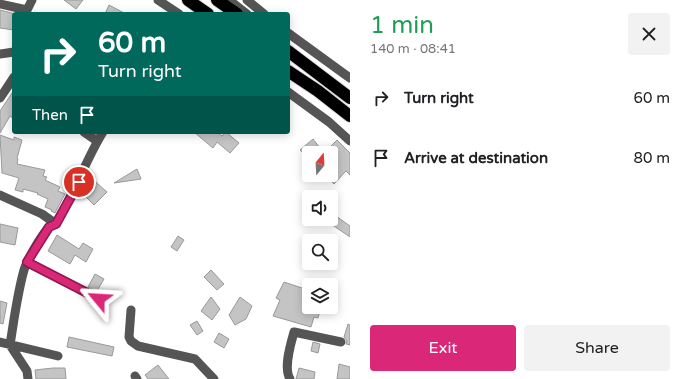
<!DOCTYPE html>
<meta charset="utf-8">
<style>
:root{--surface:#fff;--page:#f2f2f2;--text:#202124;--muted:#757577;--accent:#db2777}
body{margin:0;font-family:"Varela Round",sans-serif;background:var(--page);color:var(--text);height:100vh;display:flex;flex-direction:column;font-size:15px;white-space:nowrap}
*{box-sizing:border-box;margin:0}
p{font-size:13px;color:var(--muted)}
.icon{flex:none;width:22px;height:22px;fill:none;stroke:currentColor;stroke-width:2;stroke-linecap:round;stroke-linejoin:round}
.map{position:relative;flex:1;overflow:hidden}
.panel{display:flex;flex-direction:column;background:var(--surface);width:340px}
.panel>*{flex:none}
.banner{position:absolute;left:12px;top:12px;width:278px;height:122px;border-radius:4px;box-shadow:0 2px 10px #0003;background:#00695c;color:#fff;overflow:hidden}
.needle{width:26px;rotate:18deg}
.buttons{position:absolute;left:302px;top:146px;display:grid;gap:8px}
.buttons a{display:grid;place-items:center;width:36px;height:36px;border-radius:4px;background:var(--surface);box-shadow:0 2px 10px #0003;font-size:20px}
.pin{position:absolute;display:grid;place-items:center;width:34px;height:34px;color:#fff;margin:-17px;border:2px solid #fff;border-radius:50%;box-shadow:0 1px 4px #0007}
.me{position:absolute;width:44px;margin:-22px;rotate:297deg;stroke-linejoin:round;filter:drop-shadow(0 0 3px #0008)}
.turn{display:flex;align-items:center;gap:14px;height:84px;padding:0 20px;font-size:18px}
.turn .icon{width:52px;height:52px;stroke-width:2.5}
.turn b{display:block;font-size:28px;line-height:34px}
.then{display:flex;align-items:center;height:38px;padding:0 20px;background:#0003;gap:8px;font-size:15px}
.round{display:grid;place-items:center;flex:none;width:42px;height:42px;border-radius:4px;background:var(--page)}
.head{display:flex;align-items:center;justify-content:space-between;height:68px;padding:0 20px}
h1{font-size:24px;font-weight:600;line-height:30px;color:#1e9e55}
.button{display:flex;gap:8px;margin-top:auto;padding:8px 20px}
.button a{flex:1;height:46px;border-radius:4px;background:var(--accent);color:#fff;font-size:16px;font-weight:600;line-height:46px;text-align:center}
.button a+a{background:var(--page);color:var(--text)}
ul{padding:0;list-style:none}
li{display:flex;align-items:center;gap:12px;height:60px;padding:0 20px}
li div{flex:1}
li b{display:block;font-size:15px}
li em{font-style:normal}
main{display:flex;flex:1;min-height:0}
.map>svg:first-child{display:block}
.building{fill:#c4c4c4;stroke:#999}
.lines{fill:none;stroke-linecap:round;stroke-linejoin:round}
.highway-casing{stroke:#dbdbdb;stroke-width:14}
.minor{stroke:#555;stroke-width:9}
.highway{stroke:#000;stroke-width:12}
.route-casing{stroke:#8e194d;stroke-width:10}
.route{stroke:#db2777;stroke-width:7}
</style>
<main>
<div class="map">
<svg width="350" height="379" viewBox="0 0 350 379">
<rect width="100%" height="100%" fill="#fff"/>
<path class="building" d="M64,0H83L76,9Z
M109,5L126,14H105Z
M0,10L12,13L14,16V30L0,28Z
M14,90V119L10,116L0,133V111Z
M194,132H217L222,136L226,132L239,143L230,153L217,142L213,148Z
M0,135L14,140V137L22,140L17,158L18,159L17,164L45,170L43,176L47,177L45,180L60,187L58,191L65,194L55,213L51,211L52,210L45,207L48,199L37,194L38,193L23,189V192L15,190L19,178L2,173Z
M313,139L320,148L314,153H309V159L300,150Z
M337,140L350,153V175L346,171L334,184L325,175H331V170L338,162L327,150Z
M137,169L141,179L114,183Z
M90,177L107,192L94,205L80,191L83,184Z
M336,216L350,226V237L331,224Z
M0,224L18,228L15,245L0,242Z
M57,235L79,249L83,243L93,249L86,262L75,255L70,264L48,251Z
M178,236L184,240L177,251L171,247Z
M211,270L224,284L217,290L204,277Z
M95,274L104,279L97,291L88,287Z
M284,282L305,289L304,298L309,300V307H321L318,318L314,317L311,327L273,316L280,300L276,298Z
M211,297L220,309L212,320L201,311Z
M240,297L252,306L246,319L235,325L229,315Z
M0,301L7,303L3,324L0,323Z
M197,321L203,331L197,335L190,325Z
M348,324L350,325V345L346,344L347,341L344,337Z
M219,333L229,339L224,348L214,342Z
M69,337L114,347L112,356L67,347Z
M313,342L320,344L318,353L311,351Z
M339,364L350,367V379H337Z
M158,365L169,379H148L145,375Z
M53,368H65L66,379H36L35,370Z
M299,368L315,372L314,379H296Z"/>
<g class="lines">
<g class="highway-casing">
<path id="highway" d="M188,0L208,14
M217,0L237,14
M288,51L350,98
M288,71L318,91L350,116"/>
</g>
<path class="minor" d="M158,0L179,14
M229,0L247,14
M247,0L264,14
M0,4L27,10
M26,14L27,10L32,0
M288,33L350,78
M0,54L14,52
M288,92L329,122L350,141
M0,98L14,77
M84,132L97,141
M0,195L42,214L56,224
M27,262L99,299
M131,310L129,337L131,341L138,346L195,359L214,379
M0,342L58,356
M135,376L137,379
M28,379L27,371L10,345C14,320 17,295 24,270C28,258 39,239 48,228C51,225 55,225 57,221C75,193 85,161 103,132
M290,379C283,368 291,343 294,332L341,342"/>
<use href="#highway" class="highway"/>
</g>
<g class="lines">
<g class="route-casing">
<path id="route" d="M79,182L56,224L49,227L27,262L99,299"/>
</g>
<use href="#route" class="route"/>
</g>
</svg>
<div class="buttons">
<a><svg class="needle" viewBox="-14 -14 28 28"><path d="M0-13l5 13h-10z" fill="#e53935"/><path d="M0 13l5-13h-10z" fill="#757577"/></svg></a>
<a><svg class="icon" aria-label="sound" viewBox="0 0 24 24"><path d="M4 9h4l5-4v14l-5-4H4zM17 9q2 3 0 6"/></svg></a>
<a><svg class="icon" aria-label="search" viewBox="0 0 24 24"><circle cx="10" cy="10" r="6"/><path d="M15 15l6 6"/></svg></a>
<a><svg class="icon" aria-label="layers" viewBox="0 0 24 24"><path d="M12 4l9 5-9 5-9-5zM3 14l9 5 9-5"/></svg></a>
</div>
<div class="pin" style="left:79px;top:182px;background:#d93025"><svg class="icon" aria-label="arrive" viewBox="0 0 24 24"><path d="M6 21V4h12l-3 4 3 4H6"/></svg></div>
<svg class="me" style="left:99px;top:299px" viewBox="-20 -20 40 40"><path d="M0-17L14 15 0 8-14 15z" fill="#db2777" stroke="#fff" stroke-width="4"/></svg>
<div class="banner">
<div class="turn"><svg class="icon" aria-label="right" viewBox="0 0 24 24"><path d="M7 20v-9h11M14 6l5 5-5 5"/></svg><div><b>60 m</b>Turn right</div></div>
<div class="then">Then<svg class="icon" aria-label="arrive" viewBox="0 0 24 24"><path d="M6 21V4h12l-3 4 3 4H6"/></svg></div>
</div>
</div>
<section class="panel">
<div class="head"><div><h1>1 min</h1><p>140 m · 08:41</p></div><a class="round"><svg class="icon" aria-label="close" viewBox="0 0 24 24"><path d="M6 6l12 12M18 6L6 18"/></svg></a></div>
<ul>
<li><svg class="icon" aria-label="right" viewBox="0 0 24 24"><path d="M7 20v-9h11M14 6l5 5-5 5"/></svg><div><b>Turn right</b></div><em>60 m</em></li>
<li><svg class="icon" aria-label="arrive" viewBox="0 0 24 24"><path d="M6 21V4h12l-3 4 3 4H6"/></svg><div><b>Arrive at destination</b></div><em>80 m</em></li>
</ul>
<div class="button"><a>Exit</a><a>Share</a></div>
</section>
</main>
